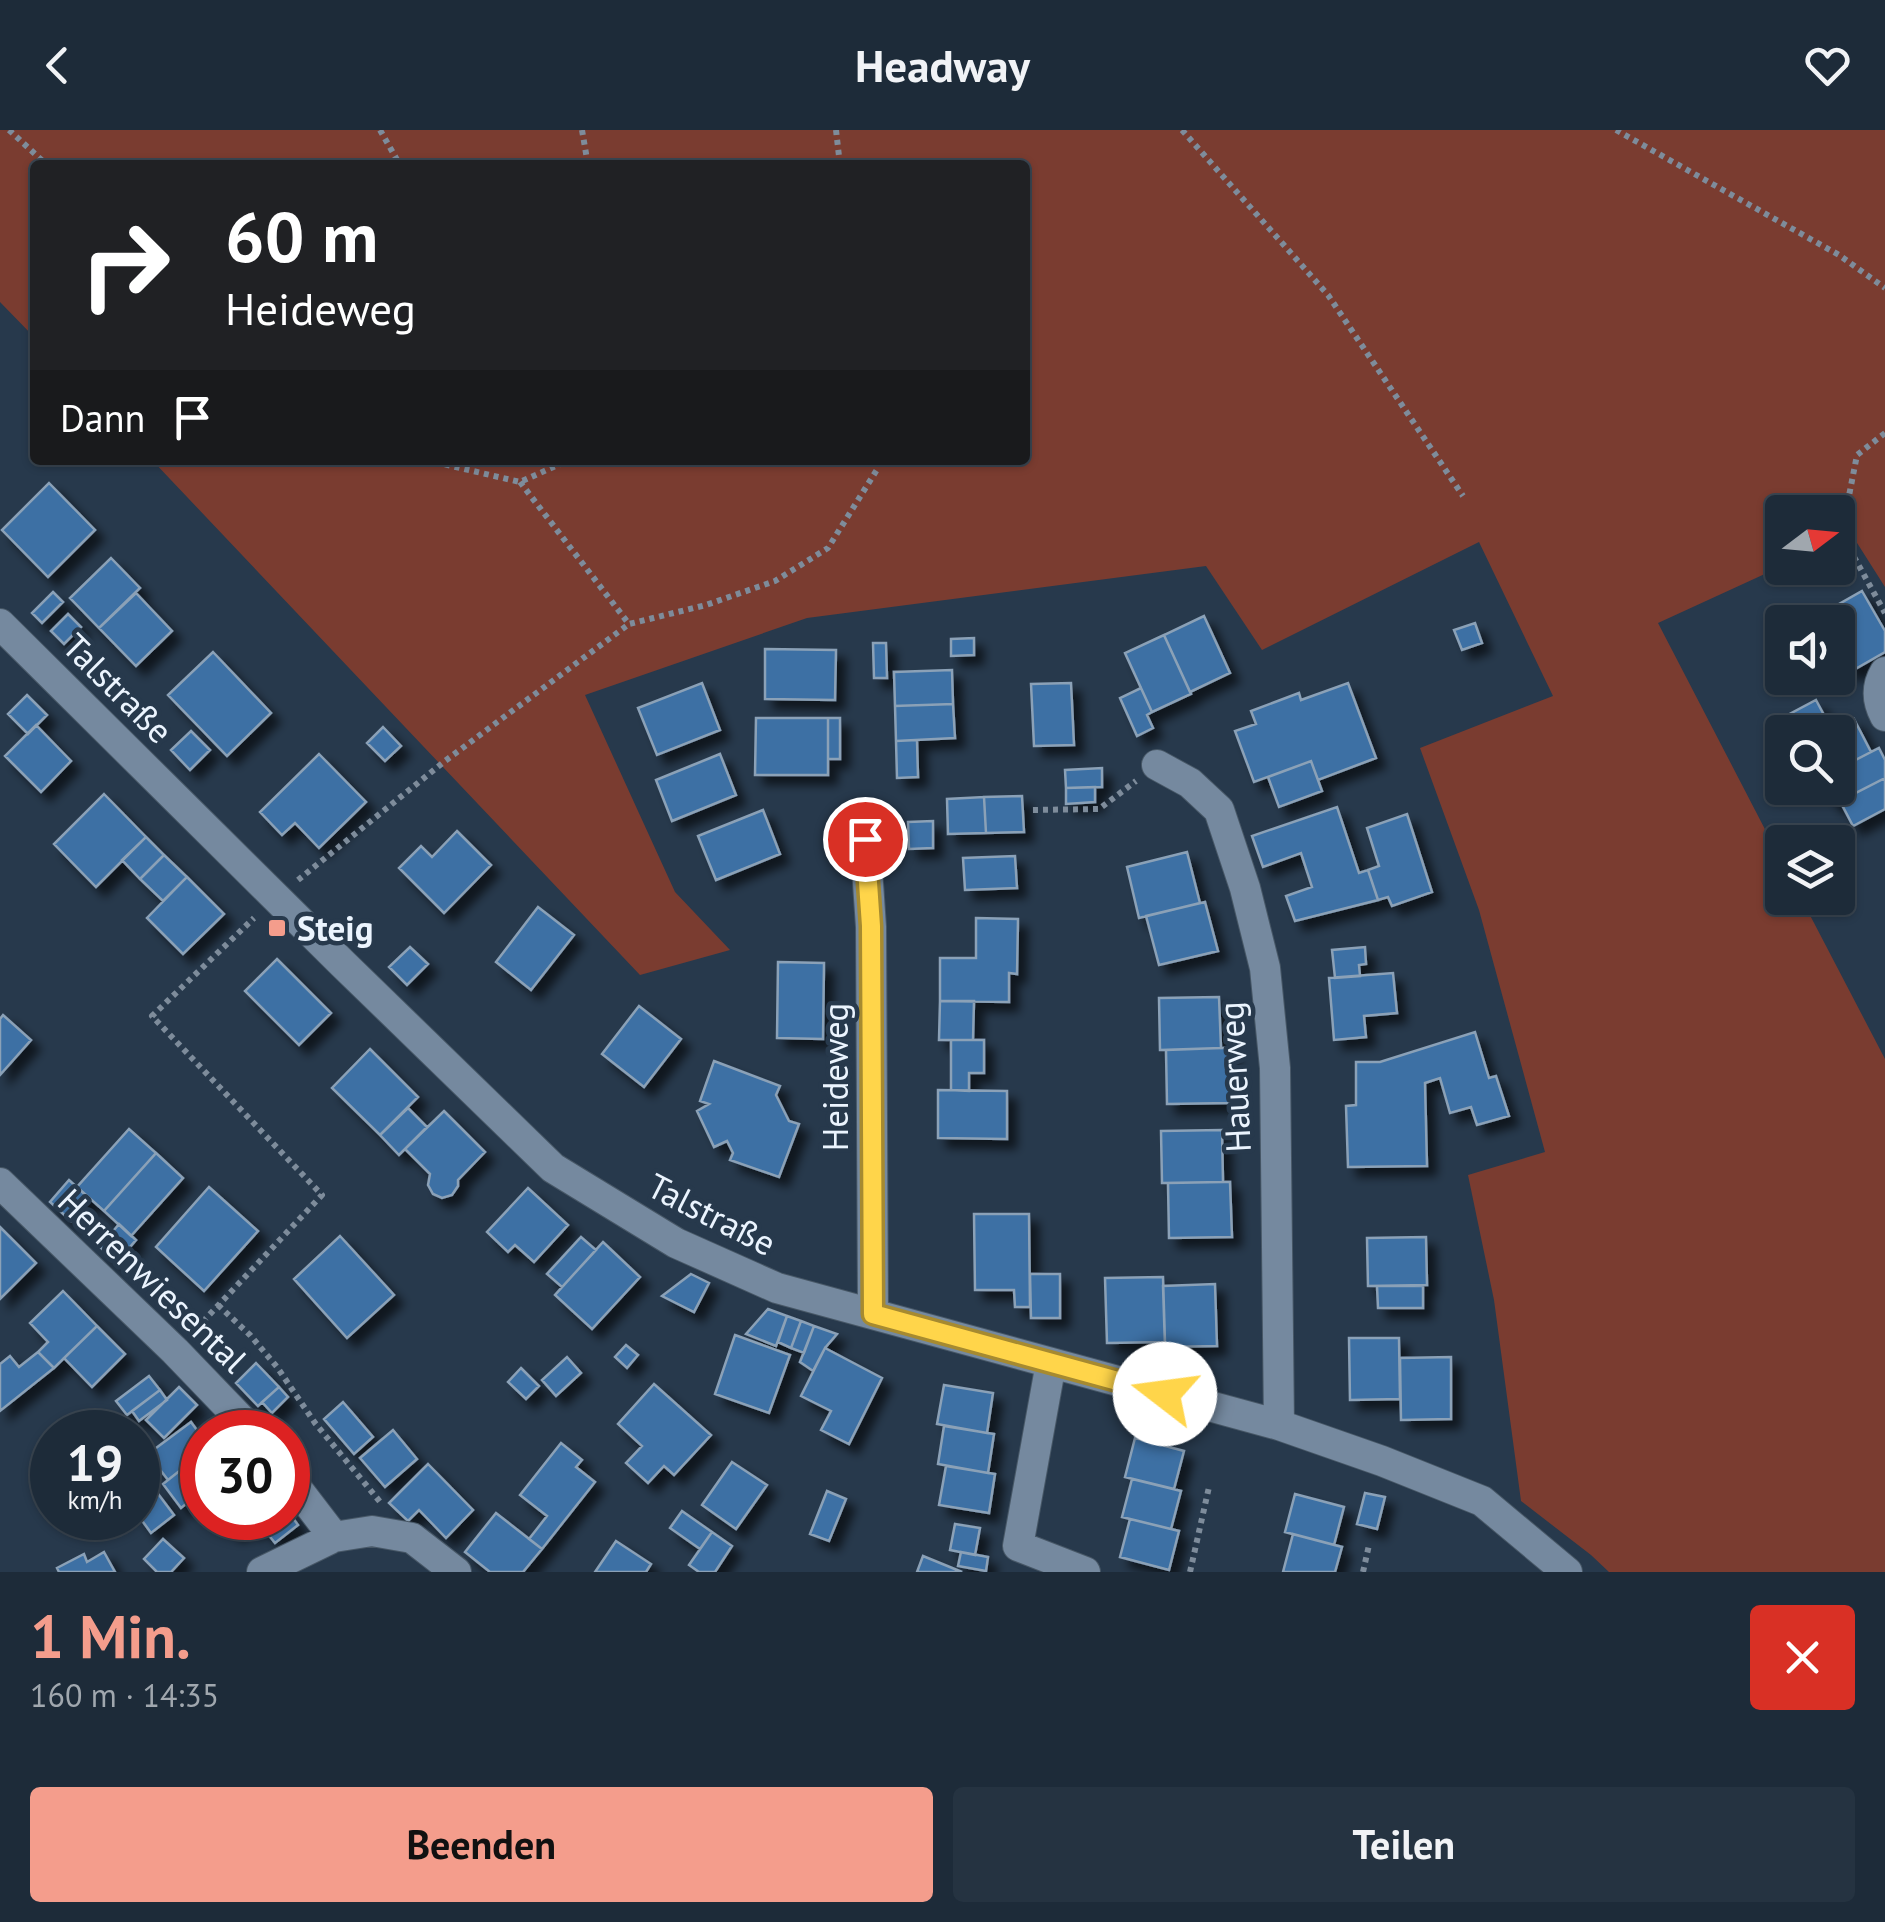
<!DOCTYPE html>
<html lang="de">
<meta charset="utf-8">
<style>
:root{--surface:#1d2b39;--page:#253341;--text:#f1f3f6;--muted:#a0a7ae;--line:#3b4753;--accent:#f49d8c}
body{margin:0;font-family:"PT Sans",sans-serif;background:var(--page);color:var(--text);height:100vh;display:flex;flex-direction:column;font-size:38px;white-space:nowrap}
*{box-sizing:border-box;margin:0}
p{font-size:32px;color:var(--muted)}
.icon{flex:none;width:55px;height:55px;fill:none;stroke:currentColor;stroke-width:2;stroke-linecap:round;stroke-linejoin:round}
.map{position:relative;height:1442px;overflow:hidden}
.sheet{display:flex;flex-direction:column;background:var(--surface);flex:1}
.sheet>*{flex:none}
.top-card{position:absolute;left:30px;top:30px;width:1000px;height:305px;border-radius:10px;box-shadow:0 2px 8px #0004,0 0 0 2px var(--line);background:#202124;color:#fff;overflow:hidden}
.needle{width:65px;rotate:74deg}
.fabs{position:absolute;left:1765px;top:365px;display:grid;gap:20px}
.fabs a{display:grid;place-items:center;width:90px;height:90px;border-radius:10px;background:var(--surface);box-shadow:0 2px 8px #0004,0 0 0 2px var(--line);font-size:50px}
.speed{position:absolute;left:30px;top:1280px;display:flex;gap:20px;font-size:50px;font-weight:700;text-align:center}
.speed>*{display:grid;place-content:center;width:130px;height:130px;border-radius:50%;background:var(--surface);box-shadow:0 2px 8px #0004,0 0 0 2px var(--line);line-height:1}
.speed small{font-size:25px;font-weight:400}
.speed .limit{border:15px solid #d22;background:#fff;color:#111}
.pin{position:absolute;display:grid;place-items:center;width:85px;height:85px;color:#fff;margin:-42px;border:5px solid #fff;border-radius:50%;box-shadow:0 2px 10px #0007}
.me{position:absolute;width:110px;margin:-55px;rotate:285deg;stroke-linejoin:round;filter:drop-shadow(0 0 8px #0008)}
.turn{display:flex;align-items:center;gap:35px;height:210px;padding:0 30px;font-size:45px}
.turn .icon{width:130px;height:130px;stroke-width:2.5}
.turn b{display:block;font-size:70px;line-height:85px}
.then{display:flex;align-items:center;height:95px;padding:0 30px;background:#0003;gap:20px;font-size:38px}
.round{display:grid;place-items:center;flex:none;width:105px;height:105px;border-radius:10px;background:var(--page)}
.summary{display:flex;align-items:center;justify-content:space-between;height:170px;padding:0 30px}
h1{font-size:60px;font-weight:700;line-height:75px;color:var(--accent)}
.action{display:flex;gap:20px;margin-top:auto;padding:20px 30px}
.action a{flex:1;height:115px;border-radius:10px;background:var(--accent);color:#111;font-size:40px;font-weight:700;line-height:115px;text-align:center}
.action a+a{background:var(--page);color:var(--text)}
header{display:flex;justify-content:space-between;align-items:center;height:130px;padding:0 30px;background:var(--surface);font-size:45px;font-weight:700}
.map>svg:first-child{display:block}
.green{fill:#7a3c30}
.building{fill:#3c70a4;stroke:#8ba1b7;stroke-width:2.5;filter:url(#shadow)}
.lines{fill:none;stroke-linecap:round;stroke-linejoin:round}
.street-casing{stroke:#475766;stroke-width:32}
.path{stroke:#7e8c9b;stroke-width:6;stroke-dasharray:5 5;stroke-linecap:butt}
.street{stroke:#75899f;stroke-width:30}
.route-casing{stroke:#a68a30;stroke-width:25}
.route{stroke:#ffd54a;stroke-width:18}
.poi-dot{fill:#f49d8c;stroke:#27394c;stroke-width:4}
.labels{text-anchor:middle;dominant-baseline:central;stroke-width:9;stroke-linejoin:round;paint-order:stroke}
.street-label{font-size:35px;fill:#ebf4fe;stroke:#27394c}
.poi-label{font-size:35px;font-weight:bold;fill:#ebf4fe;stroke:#27394c;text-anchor:start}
</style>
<header><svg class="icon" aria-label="back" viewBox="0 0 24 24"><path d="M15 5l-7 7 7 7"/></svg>Headway<svg class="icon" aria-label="heart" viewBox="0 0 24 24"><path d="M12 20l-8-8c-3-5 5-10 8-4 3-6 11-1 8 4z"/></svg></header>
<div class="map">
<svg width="1885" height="1442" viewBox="0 0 1885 1442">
<defs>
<filter id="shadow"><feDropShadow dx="9" dy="9" stdDeviation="5" flood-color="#0009"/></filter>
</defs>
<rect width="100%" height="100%" fill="#27394c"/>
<path class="green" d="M0,0H1885V457L1852,405L1838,411V382H1782V436L1658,493L1782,732V768H1801L1885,929V1442H1609L1591,1425L1521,1371L1494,1170L1468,1045L1545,1022L1479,780L1420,618L1553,566L1479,412L1262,520L1206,436L807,488L585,565L675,762L730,820L640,845L152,330H1025V35H35V208L0,172Z"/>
<path class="building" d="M49,353L95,400L48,447L2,400Z
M111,428L140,458L99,498L70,468Z
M1862,461L1885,501V522L1850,542L1838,519V492H1822L1818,486Z
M53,462L63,472L42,493L32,483Z
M136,463L172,501L136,536L99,498Z
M68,484L81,497L64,514L51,501Z
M1204,486L1230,543L1190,562L1164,505Z
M1475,493L1482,513L1462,520L1454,500Z
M1164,505L1191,564L1152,582L1125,523Z
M974,508V525L951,526V509Z
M873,513H886L887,548H874Z
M765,519L836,520L835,570L765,569Z
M213,522L271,583L227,626L168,565Z
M952,540L953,574L895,576L894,542Z
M702,553L720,600L657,625L638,578Z
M1071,553L1074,615L1034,616L1031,554Z
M1348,553L1376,628L1318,650L1311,631L1254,652L1235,601L1256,594L1251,581L1299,563L1301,570Z
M1141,558L1152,582L1147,585L1153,598L1137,606L1120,568Z
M27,565L47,585L28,604L8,584Z
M1816,570L1832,600L1827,602H1782V625L1767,596Z
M953,574L955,608L896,611L895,576Z
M756,588H828V645H755Z
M828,588H840V629H828Z
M1854,589L1871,622L1838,639V602H1827Z
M36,595L71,631L41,662L5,626Z
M383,597L401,616L385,631L367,613Z
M191,601L210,620L190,640L171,620Z
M917,610L918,647L897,648L896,611Z
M1879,618L1885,630V648L1834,674L1825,658H1838V639Z
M319,624L366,672L319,718L295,693L282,705L260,682Z
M720,624L736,665L672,691L656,650Z
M1311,631L1322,661L1279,677L1268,647Z
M1102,638V657L1066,658L1065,640Z
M1885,648V679L1853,696L1840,671Z
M1095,657V672L1066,674V658Z
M104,664L146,707L96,757L54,714Z
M1022,666L1024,702L986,703L984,667Z
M984,667L986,703L948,704L947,669Z
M1337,677L1359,743L1368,740L1378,770L1295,791L1286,766L1312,757L1301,723L1263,737L1252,706Z
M763,680L780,724L716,750L698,706Z
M1407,684L1432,762L1392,776L1388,767L1378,770L1368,740L1379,736L1367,698Z
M933,691V718L909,719L908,692Z
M457,701L491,735L444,783L399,738L421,716L432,727Z
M146,707L164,725L140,749L122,730Z
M1187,722L1200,773L1139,788L1127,737Z
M164,725L187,747L163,771L140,749Z
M1015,726L1017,758L965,760L963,728Z
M187,747L224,784L183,824L147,788Z
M1205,772L1218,821L1159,835L1146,786Z
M538,777L574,805L531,860L496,832Z
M976,788L1018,789L1017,844L1009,843V872L940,871V828H976Z
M410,817L428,834L407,855L389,837Z
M1365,817L1366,834L1359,835L1360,846L1335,848L1332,820Z
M277,829L331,883L299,915L245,861Z
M778,832L824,833L823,909L777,908Z
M1393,843L1397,883L1364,886L1366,907L1334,910L1329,848Z
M1219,867L1221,918L1160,920L1159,868Z
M940,871H974L973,910H939Z
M639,876L681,909L644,957L602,924Z
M3,885L31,910L0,945V889Z
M1475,902L1489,948L1496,946L1509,986L1477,995L1471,977L1450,983L1440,948L1425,953L1427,1036L1348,1037L1346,976L1356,975V932H1380Z
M951,910H984V943H969V961L951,960Z
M1221,918H1229L1230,973L1167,974L1166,920Z
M370,919L418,967L380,1005L332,958Z
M714,931L780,956L776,965L789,991L799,994L779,1047L730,1030L733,1023L727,1011L714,1017L697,981L709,974L700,971Z
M938,960L1007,961V1009L938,1008Z
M408,978L427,997L399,1025L380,1005Z
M444,981L485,1022L458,1050V1056L452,1065L442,1068L433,1064L428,1055L430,1044L405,1019Z
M129,999L156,1023L104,1081L77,1057Z
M1222,1000L1223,1052L1162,1053L1161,1001Z
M156,1023L183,1048L131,1106L104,1081Z
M69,1050L90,1069L71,1091L50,1072Z
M1223,1052H1230L1232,1107L1169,1108L1168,1053Z
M209,1057L258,1101L204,1161L156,1117Z
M528,1058L568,1095L534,1132L515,1115L508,1122L487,1102Z
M974,1084H1029L1030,1177H1015L1014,1160H975Z
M119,1094L136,1110L117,1132L100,1117Z
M0,1097L36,1133L0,1169Z
M340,1106L394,1165L347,1208L294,1149Z
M581,1107L596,1120L562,1157L547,1144Z
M1426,1107L1427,1155L1368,1156L1367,1108Z
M603,1112L640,1147L592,1199L555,1165Z
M691,1144L709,1153L694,1182L662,1166Z
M1030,1144H1060V1188H1031Z
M1163,1147L1165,1212L1107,1213L1105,1148Z
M1215,1154L1217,1216L1165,1217L1163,1156Z
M1377,1156H1423V1178H1378Z
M63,1161L97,1196L54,1238L38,1222L48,1212L30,1193Z
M768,1179L787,1186L776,1216L746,1204Z
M787,1186L801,1191L791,1218L778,1212Z
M801,1191L814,1196L804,1223L791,1218Z
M97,1196L125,1224L92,1257L64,1228Z
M814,1196L837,1204L825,1218L813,1241L800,1232Z
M735,1205L790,1225L769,1283L715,1264Z
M1349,1208H1399L1400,1269L1350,1270Z
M626,1215L638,1225L627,1238L615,1227Z
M825,1218L882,1248L849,1314L821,1300L831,1281L801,1266Z
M38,1222L54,1238L0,1281V1234L10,1226L19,1237Z
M567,1227L581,1243L556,1266L542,1250Z
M1451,1227V1289L1401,1290L1400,1228Z
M256,1233L279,1257L258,1276L236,1253Z
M521,1238L539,1256L526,1269L508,1252Z
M149,1246L160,1260L127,1285L116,1271Z
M654,1254L711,1305L674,1345L664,1336L648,1353L626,1333L642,1316L618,1294Z
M944,1255L993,1263L987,1303L937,1294Z
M179,1257L197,1275L164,1308L146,1290Z
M279,1257L288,1267L272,1283L262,1272Z
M160,1260L167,1270L139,1291L132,1281Z
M343,1272L373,1307L354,1324L324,1289Z
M191,1292L202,1307V1323L168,1350L148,1324Z
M944,1296L994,1304L988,1343L938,1334Z
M393,1300L417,1329L385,1357L360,1328Z
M1135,1308L1184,1321L1174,1359L1125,1347Z
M561,1313L582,1330L576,1337L595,1352L542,1419L529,1409L547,1386L520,1365Z
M202,1323V1361L181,1378L163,1354Z
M732,1332L767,1355L736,1399L702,1375Z
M428,1334L473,1380L446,1408L419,1380L408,1391L389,1373Z
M946,1336L995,1344L989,1383L939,1375Z
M47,1343L52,1348V1367L47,1372L32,1358Z
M1132,1349L1181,1361L1171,1399L1122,1387Z
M156,1361L174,1385L151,1403L138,1385V1375Z
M827,1361L846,1369L829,1411L810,1404Z
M1365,1363L1385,1367L1377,1399L1357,1394Z
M1295,1364L1344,1377L1334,1415L1285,1402Z
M288,1381L298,1395L275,1413L259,1393L251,1399L246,1392L234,1402L223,1388H288Z
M682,1381L712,1402L700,1419L670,1398Z
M496,1383L542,1419L523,1442H490L465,1422Z
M1130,1389L1179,1401L1169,1440L1120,1427Z
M955,1394L980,1398L975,1425L950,1420Z
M712,1402L732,1416L715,1442H699L689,1435Z
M1293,1404L1342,1417L1335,1442H1283Z
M163,1409L184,1428L171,1442H157L144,1429Z
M616,1411L651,1434L646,1442H595Z
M104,1422L115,1442H59L57,1438L84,1424L87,1432Z
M961,1422L988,1427L986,1441L958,1436Z
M923,1426L962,1442H917Z"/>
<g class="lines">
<g class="street-casing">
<path id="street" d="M0,494L343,834L553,1038L676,1113L777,1158L1279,1295L1382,1331L1482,1371L1567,1442
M1885,542C1876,557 1877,571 1885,586
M1157,635L1190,653L1219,680L1245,758L1265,838L1275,938L1279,1295
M865,709L871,797L873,1184
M0,1053L175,1221L253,1302
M1051,1233L1018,1416L1085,1442
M288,1347L334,1407
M262,1442L334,1407L372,1401L412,1408L456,1442"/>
</g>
<path class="path" d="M9,0L47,35
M380,0L400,35
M582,0L588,35
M836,0L840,35
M1182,0L1328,165L1463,366
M1616,0L1839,125L1885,158
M1885,303L1857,325L1847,376L1848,416L1885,483
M436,330L443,334L520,352L569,330
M520,352L629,494L706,475L775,451L828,418L878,338L877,330
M1033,680L1099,679L1136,651
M298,750L445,631L629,494
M218,1175L250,1205L277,1237L315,1293L381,1373
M196,1199L322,1065L152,886L254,788
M1190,1442L1209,1357
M1363,1442L1369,1415"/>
<use href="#street" class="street"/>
</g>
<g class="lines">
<g class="route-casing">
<path id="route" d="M865,709L871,796L873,1184L1165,1264"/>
</g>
<use href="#route" class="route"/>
</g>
<rect class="poi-dot" x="267" y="788" width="20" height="20" rx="5"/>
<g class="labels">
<g class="street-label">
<text transform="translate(118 558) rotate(45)">Talstraße</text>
<text transform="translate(835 947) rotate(-90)">Heideweg</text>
<text transform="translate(1234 947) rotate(-93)">Hauerweg</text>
<text transform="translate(712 1084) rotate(27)">Talstraße</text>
<text transform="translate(153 1150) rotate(44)">Herrenwiesental</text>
</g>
<g class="poi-label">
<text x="297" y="798">Steig</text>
</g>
</g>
</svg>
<div class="fabs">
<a><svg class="needle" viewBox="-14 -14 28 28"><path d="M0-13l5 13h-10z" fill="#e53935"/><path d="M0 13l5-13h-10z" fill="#a0a7ae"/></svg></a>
<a><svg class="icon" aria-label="sound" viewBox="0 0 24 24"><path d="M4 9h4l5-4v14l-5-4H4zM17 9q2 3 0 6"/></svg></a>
<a><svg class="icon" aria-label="search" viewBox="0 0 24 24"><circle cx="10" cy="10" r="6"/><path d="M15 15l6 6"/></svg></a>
<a><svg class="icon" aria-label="layers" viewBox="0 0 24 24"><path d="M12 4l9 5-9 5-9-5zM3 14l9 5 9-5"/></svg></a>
</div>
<div class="speed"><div>19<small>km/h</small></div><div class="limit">30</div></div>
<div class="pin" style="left:865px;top:709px;background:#d93025"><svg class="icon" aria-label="arrive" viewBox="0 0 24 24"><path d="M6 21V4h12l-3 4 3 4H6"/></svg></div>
<svg class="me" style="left:1165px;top:1264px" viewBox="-20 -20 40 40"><circle r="19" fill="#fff"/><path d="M0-13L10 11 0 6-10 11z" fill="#ffd54a"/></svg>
<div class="top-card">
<div class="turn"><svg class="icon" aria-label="right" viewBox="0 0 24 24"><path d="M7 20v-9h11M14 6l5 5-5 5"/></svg><div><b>60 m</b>Heideweg</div></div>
<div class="then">Dann<svg class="icon" aria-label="arrive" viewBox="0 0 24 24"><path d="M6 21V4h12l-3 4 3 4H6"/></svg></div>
</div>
</div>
<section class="sheet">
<div class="summary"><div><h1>1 Min.</h1><p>160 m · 14:35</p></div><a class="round" style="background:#d93025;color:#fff"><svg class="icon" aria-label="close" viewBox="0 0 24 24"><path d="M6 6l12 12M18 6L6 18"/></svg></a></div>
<div class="action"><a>Beenden</a><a>Teilen</a></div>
</section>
